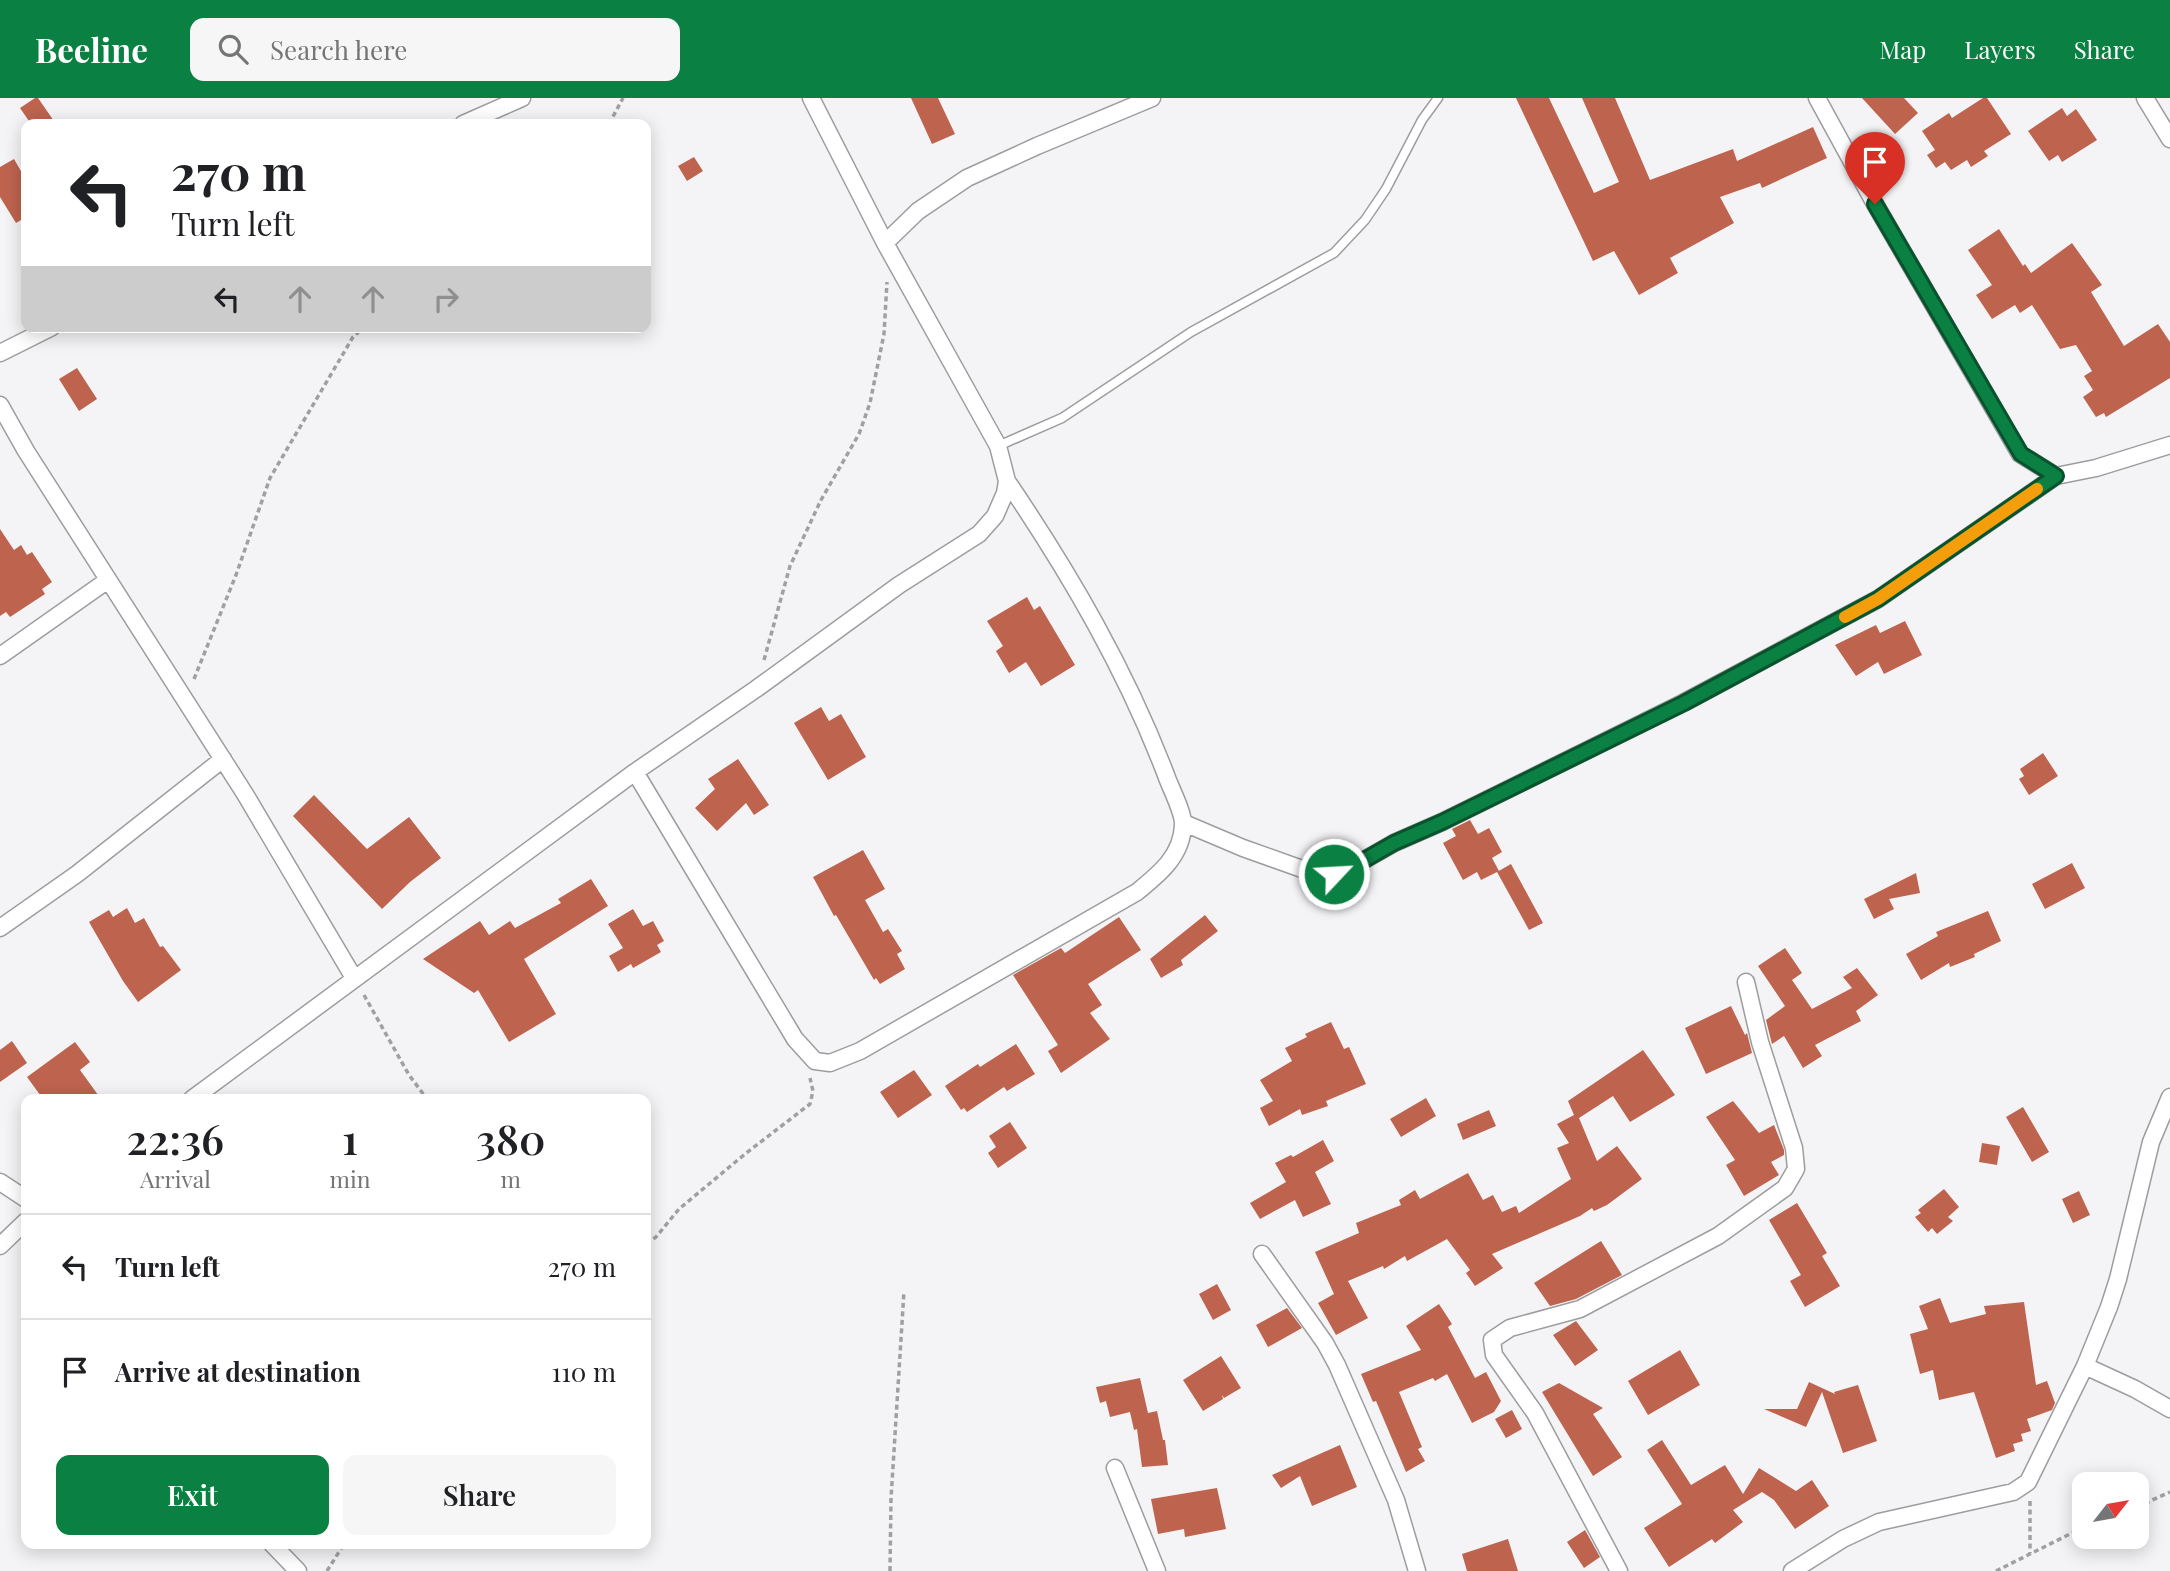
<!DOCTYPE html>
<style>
:root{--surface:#fff;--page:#f6f6f6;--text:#202124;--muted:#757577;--line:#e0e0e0;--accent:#0b8043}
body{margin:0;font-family:"Playfair Display",serif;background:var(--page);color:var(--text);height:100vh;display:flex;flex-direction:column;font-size:26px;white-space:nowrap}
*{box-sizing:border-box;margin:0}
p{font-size:23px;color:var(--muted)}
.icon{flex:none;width:38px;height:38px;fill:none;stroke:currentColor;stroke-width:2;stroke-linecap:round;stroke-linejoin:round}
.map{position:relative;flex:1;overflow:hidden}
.details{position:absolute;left:21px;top:996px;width:630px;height:455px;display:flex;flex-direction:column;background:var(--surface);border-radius:14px;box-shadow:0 4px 18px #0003}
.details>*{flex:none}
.banner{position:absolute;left:21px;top:21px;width:630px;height:214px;border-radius:14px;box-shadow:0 4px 18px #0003;background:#fff;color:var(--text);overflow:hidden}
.needle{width:46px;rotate:59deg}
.controls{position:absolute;left:2072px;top:1374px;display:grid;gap:14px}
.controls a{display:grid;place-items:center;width:77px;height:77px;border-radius:14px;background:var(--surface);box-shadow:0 4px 18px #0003;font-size:35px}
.pin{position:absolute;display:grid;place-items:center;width:60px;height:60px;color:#fff;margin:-72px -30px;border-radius:50% 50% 50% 0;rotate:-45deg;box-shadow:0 0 7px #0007}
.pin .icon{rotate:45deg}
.me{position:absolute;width:77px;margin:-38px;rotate:65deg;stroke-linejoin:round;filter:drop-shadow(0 0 5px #0008)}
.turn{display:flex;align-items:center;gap:24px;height:147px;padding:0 35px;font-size:32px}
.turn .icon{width:91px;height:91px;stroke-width:2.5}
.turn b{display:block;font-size:49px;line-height:60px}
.lanes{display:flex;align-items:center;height:66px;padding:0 35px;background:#0003;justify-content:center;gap:35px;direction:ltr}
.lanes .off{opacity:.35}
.eta{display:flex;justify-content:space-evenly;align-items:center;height:119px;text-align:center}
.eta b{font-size:42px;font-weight:600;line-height:49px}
.button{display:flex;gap:14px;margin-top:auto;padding:14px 35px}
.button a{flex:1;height:80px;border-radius:14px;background:var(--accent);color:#fff;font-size:28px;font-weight:600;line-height:80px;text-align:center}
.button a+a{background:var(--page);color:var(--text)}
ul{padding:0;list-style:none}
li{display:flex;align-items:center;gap:21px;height:105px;padding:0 35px;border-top:2px solid var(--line)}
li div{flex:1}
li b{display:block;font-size:26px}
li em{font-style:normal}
header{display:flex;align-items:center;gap:42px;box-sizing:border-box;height:98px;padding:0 35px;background:var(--accent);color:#fff}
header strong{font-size:33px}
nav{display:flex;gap:38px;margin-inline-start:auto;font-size:24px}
.search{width:490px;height:63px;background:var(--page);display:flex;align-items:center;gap:18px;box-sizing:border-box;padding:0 24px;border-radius:14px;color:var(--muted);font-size:26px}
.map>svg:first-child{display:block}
.building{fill:#be634e}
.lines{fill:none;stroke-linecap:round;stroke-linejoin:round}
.lane-casing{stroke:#9d9da0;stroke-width:11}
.street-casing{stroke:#9d9da0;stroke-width:19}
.path{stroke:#9fa0a2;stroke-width:3.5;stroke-dasharray:5 3.5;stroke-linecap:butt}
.lane{stroke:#fff;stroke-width:8}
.street{stroke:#fff;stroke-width:16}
.route-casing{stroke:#07532c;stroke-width:18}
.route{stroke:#0b8043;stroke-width:12}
.slow{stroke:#f59e0b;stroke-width:12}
</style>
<header>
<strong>Beeline</strong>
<div class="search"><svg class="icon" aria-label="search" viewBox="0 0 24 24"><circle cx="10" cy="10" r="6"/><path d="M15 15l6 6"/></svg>Search here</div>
<nav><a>Map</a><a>Layers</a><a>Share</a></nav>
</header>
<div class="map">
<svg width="2170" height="1473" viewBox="0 0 2170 1473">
<rect width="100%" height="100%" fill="#f4f4f7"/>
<path class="building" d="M35,0H38L56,26H31L20,10Z
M911,0H938L955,36L932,46Z
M1516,0H1549L1594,95L1619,84L1582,0H1615L1650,82L1733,51L1737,63L1813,29L1827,60L1762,90L1760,85L1720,99L1734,125L1670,160L1678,175L1639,197L1614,153L1593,163Z
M1862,0H1904L1918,15L1895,36Z
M1983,0H1987L2011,36L1984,53L1988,58L1971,69L1967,62L1951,72L1945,64L1936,70L1927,57L1935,52L1922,33L1949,15L1952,20Z
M2062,10L2067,18L2076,11L2097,42L2062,64L2058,57L2049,63L2028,33Z
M694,59L703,73L687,83L678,68Z
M14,61L26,82V119L16,125L0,99V69Z
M1999,131L2023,168L2025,166L2031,175L2072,145L2102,187L2091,194L2124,248L2158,226L2170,244V280L2106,319L2104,315L2096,319L2083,299L2093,292L2084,278L2092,273L2076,247L2060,251L2032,207L2020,215L2015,207L1992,221L1976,197L1992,187L1968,152Z
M77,270L97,301L79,313L59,281Z
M0,431L14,452L21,447L27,457L32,454L52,484L42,491L45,496L10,519L6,514L0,518Z
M1027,499L1034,512L1040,508L1075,567L1041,588L1026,564L1009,575L996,553L1003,548L987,523Z
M1905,523L1922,557L1884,576L1878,564L1856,578L1835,547L1876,527L1880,535Z
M821,609L829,623L841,616L866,659L828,682L794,625Z
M2043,655L2058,678L2029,697L2019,681L2024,678L2020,671Z
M738,661L769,707L754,717L746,705L717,733L695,710L715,691L708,681Z
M314,697L367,751L409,719L441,760L410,784L382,811L293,718Z
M1470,722L1478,736L1489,730L1502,754L1492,760L1499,773L1481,782L1477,774L1463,782L1443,745L1456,738L1452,731Z
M863,752L885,791L865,802L883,834L888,831L902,853L897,856L905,871L880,886L876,880L874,882L836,817L834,818L813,779Z
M2072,765L2085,790L2045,811L2032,786Z
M1511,766L1543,825L1529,832L1497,774Z
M1916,775L1920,795L1889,801L1894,811L1874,821L1864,801Z
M591,781L608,808L524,861L556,916L509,944L478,892L474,895L423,861L480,823L489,837L510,823L515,830L561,805L558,801Z
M127,810L135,825L144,820L160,849L163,848L181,872L138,904L123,883L89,824L109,812L113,819Z
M633,811L643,828L653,823L664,843L657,847L661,854L633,870L631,866L618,874L609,858L623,850L608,826Z
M1988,813L2001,843L1974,856L1975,859L1950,869L1949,865L1921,882L1906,856L1938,838L1936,834Z
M1205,817L1218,833L1181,862L1183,867L1161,880L1150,861Z
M1119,819L1141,852L1088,886L1102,907L1090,915L1110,941L1061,975L1048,953L1058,947L1013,877L1061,850L1065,855Z
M1785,850L1802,875L1792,882L1812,911L1852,890L1843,879L1857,870L1878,897L1856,913L1861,923L1815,947L1822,958L1803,970L1784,938L1772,946L1766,922L1785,908L1758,868Z
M1731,908L1745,937L1747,935L1752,955L1706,976L1685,930Z
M1331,924L1344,951L1349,949L1366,986L1326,1003L1328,1008L1302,1017L1300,1011L1269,1028L1260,1010L1273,1003L1260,982L1292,963L1285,950L1307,939L1305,936Z
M12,943L27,965L0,984V952Z
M75,944L90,964L80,972L101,1001H43L27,979Z
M1016,946L1035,976L1007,993L1004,989L967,1014L964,1010L961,1012L945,988L978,966L980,969Z
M1643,952L1675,997L1630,1024L1613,998L1579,1020L1597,1063L1617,1048L1642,1081L1607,1107L1594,1113L1592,1110L1580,1118L1492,1156L1503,1170L1475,1188L1466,1175L1470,1172L1447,1141L1407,1163L1405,1158L1384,1171L1383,1168L1348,1183L1368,1220L1336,1237L1318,1205L1334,1196L1315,1154L1359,1135L1356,1125L1401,1107L1399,1102L1415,1092L1420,1101L1468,1075L1483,1102L1493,1097L1502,1114L1516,1108L1519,1115L1571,1081L1557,1050L1569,1045L1557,1026L1574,1017L1568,1003Z
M914,972L932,997L898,1020L880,994Z
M1426,1000L1436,1018L1401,1039L1390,1021Z
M1733,1003L1759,1035L1774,1027L1784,1052V1057L1771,1064L1779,1077L1744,1098L1726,1067L1735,1062L1706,1019Z
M2023,1009L2049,1054L2032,1064L2006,1019Z
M1489,1012L1496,1028L1463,1042L1457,1026Z
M1010,1024L1027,1050L998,1070L988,1055L996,1049L989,1038Z
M1323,1042L1334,1063L1315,1074L1331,1106L1303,1119L1295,1102L1260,1121L1250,1105L1286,1084L1275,1065L1291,1057L1293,1059Z
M1982,1045L2000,1048L1997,1067L1979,1064Z
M1944,1091L1959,1109L1948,1119L1953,1123L1937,1136L1932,1130L1928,1134L1915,1119L1921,1115L1918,1112Z
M2079,1093L2090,1117L2073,1125L2062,1101Z
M1797,1105L1827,1155L1822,1158L1840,1188L1805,1209L1790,1183L1801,1177L1769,1122Z
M1601,1143L1622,1177L1576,1201L1550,1208L1534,1185Z
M1217,1186L1231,1212L1213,1222L1199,1196Z
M1940,1200L1950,1225L1986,1216L1984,1208L2024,1204L2036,1287L2047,1283L2055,1305L2052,1312L2027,1321L2031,1333L2021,1336L2023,1343L2013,1346L2015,1353L1996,1360L1974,1294L1939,1302L1933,1272L1920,1276L1910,1236L1928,1231L1919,1208Z
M1439,1206L1452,1226L1448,1229L1475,1280L1486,1274L1501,1303L1494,1314L1472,1325L1447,1276L1435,1283L1433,1280L1399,1294L1422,1349L1418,1351L1425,1363L1406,1374L1376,1303L1373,1304L1361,1276L1421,1252L1406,1228Z
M1287,1210L1302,1230L1268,1249L1256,1227Z
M1576,1223L1598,1252L1575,1268L1553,1237Z
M1680,1252L1700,1287L1648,1317L1628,1283Z
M1221,1258L1241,1290L1224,1300L1222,1297L1223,1301L1203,1313L1183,1282Z
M1140,1280L1148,1315L1157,1313L1163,1342H1165L1168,1367L1142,1369L1137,1331L1134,1332L1130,1314L1110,1319L1106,1303L1100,1305L1096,1289Z
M1809,1284L1835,1296L1834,1294L1858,1287L1877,1343L1843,1355L1822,1294L1806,1329L1764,1311H1797Z
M1559,1285L1603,1310L1593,1316L1622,1359L1593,1378L1542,1294Z
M1512,1312L1522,1331L1506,1340L1495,1321Z
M1662,1342L1691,1387L1725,1367L1743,1396L1759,1370L1796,1393L1812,1382L1829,1408L1795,1431L1774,1402L1762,1394L1733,1412L1743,1424L1715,1445L1712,1441L1669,1469L1644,1430L1682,1406L1647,1352Z
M1340,1347L1357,1389L1312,1408L1300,1378L1281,1390L1272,1377Z
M1217,1390L1226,1431L1185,1439L1184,1431L1158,1436L1151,1401Z
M1585,1432L1600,1459L1584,1470L1567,1444Z
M1508,1441L1518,1473H1467L1462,1456Z"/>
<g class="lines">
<g class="lane-casing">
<path id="lane" d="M998,348L1062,320L1191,234L1334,155L1365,122L1386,91L1422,22L1438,0"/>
</g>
<g class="street-casing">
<path id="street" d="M1817,0L1875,106L2020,356L2056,378L2096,370L2170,347
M2145,0L2170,41
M463,26L522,0
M885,145L918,113L967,80L1037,48L1152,0
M0,255L52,229
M0,307L26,353L245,696L354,880
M0,558L108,482
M635,674L795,941L815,963L830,965L860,953L1137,794C1159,776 1182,758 1183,727C1184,715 1170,689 1166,677C1126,572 1070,476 1007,383
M1184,725L1243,750L1302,771L1334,776L1345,773L1394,745L1442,724L1683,605L1878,501L2056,378
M0,830L77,776L223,661
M192,1001L635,674L756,591L899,487L979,436L995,418L1005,395L1007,383L998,348L885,145L811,0
M0,1084L26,1101
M0,1148L26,1123
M1262,1156L1325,1245L1337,1267L1396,1402L1417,1473
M2085,1268L2135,1291L2170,1311
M1115,1370L1157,1473
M272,1446L298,1473
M1619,1473L1535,1315L1494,1257L1492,1242L1510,1230L1580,1211L1718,1138L1785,1090L1796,1071L1794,1050L1760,944L1746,884
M1792,1473L1843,1441L1879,1424L2013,1394L2028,1384L2085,1268L2109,1209L2118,1181L2151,1044L2170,999"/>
</g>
<path class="path" d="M609,26L623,0
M764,562L790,468L821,402L859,336L870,305L884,236L887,184
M194,581L236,477L270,380L353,239L364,229
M364,897L409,977L427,1001
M646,1145L656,1139L679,1111L745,1056L810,1006L813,993L810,980
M2030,1403V1455
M2137,1409L2170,1394
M327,1473L344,1446
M890,1473L891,1401L904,1193
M1996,1473L2084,1429"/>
<use href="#lane" class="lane"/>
<use href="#street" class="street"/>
</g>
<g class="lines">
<g class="route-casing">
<path id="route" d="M1334,776L1345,773L1394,745L1442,724L1684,605L1878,501L2056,378L2021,356L1875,106"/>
</g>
<use href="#route" class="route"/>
<path class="slow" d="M1845,519L1878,501L2037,391"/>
</g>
</svg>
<div class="controls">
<a><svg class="needle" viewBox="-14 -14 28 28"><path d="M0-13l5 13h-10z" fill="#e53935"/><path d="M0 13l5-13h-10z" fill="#757577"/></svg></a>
</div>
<div class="pin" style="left:1875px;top:106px;background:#d93025"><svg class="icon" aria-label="arrive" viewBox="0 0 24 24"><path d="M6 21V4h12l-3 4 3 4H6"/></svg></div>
<svg class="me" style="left:1334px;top:776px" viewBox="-20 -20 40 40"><circle r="17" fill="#0b8043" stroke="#fff" stroke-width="3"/><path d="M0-11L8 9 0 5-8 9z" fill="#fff"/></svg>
<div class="banner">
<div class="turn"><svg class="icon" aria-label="left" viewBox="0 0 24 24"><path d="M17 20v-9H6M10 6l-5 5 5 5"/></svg><div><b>270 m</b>Turn left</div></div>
<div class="lanes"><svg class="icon" aria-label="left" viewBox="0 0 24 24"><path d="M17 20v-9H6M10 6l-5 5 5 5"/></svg><svg class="icon off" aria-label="ahead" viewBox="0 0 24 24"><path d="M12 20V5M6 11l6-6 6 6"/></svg><svg class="icon off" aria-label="ahead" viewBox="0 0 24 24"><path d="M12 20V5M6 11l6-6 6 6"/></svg><svg class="icon off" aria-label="right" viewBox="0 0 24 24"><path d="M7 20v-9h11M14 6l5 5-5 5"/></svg></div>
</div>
<section class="details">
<div class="eta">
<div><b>22:36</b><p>Arrival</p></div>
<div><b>1</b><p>min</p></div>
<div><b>380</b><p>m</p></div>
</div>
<ul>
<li><svg class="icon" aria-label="left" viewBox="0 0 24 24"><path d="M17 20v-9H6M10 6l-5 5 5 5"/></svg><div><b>Turn left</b></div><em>270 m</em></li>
<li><svg class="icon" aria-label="arrive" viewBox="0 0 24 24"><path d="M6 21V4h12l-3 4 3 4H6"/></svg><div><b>Arrive at destination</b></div><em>110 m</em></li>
</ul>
<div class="button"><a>Exit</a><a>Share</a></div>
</section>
</div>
